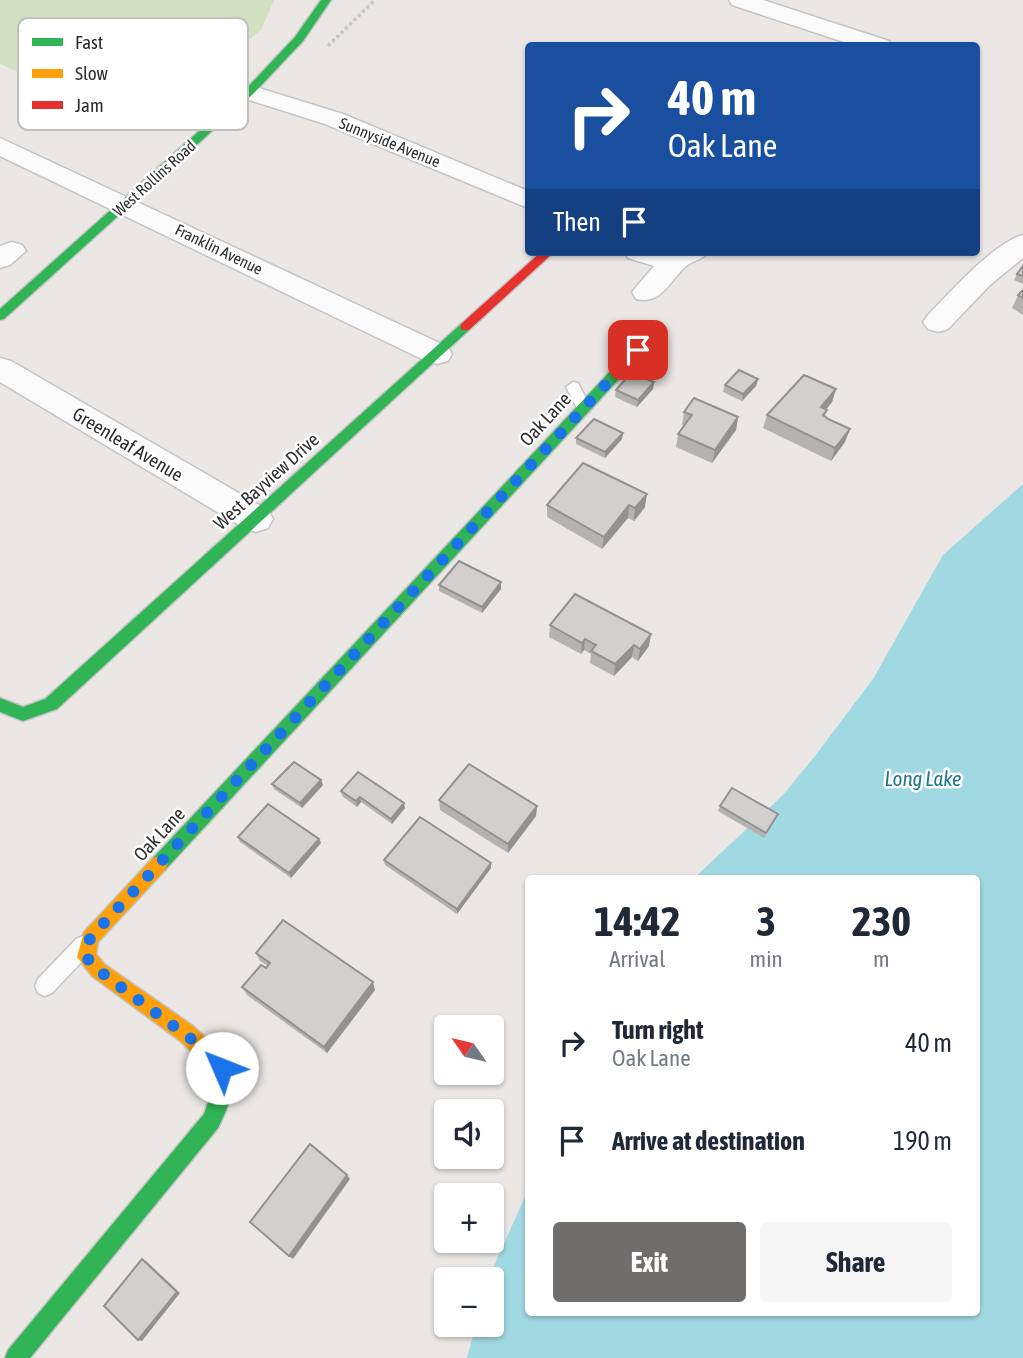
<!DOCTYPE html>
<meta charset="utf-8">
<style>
:root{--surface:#fff;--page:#f6f6f7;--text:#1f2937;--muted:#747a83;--accent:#6f6e6d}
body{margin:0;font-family:"Asap Condensed",sans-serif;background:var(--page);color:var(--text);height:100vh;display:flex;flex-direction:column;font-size:26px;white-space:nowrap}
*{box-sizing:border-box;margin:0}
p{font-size:23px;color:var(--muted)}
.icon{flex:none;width:38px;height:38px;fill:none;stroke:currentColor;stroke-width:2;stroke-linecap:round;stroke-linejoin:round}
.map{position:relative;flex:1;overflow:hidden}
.side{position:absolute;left:525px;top:875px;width:455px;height:441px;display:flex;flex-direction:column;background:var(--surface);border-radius:7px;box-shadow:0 2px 5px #0004}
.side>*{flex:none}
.banner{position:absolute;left:525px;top:42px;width:455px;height:214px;border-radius:7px;box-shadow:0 2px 5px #0004;background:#1a4fa0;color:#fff;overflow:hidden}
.needle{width:46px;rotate:304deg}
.fabs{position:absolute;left:434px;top:1015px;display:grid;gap:14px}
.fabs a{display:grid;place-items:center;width:70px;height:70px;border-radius:7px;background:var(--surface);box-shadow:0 2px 5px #0004;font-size:35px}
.pin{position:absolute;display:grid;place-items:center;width:60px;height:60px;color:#fff;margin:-30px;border-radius:14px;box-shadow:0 4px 10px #0006}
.me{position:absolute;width:77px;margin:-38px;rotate:314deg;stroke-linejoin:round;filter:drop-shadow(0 0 5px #0008)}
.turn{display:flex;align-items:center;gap:24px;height:147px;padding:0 28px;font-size:32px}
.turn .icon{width:91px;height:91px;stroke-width:2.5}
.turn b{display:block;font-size:49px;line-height:60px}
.then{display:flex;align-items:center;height:66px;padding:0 28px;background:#0003;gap:14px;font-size:26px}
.eta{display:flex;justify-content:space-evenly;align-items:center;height:119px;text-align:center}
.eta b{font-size:42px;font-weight:700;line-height:49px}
.cta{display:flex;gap:14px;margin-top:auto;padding:14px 28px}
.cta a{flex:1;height:80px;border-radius:7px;background:var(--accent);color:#fff;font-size:28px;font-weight:700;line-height:80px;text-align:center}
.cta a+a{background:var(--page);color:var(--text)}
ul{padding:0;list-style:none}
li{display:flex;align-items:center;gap:21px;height:98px;padding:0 28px}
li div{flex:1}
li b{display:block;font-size:26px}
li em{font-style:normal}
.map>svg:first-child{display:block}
.green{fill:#d2e1c2}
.water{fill:#a1d9e2}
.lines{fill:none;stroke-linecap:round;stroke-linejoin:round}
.lane-casing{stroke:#c5c4c5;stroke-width:3}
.street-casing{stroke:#c5c4c5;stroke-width:3}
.fast-casing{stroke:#c5c4c5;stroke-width:3}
.slow-casing{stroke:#c5c4c5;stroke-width:3}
.jam-casing{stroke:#c5c4c5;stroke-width:3}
.path{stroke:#c7c7c7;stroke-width:3.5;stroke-dasharray:3.5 2.5;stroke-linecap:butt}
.lane{fill:#fcfbfb;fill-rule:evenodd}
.street{fill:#fcfbfb;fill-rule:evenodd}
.fast{fill:#30b455;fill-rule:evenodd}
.slow{fill:#ff9f0a;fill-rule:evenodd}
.jam{fill:#e5322d;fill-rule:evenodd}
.wall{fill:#b5b3b1}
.shaded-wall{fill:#939290}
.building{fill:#d2d0ce;stroke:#939290;stroke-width:2}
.route{stroke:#1a73e8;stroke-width:12;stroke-dasharray:0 21.6}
.labels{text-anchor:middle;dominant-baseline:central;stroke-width:5;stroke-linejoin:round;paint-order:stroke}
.far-street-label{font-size:16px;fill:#2d2d2d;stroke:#fff}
.street-label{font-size:19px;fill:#2d2d2d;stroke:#fff}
.water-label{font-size:21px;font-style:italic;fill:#1e7690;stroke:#fff}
.key{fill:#fff;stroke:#c0c0c0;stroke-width:2}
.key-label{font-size:19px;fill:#2d2d2d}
</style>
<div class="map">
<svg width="1023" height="1358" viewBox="0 0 1023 1358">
<rect width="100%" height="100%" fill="#eae7e5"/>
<path class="green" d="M0,0H274L261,30L140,124L0,64Z"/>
<path class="water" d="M1023,484V1358H467L476,1325H492V1279H488L489,1277L528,1190V1312H976V878H694L783,795L815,756L873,679L943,555Z"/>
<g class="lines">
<g class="lane-casing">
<path id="lane" d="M573,382L578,383L591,408L589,412H579L566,387Z
M83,936L90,939L93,946L90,953L52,993L45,996L38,993L35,986L38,979L76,939Z"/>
</g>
<g class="street-casing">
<path id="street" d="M729,0H763L889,41L892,46H856L732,5Z
M249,85L343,114L528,191V208L325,124L240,97L237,92L240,87Z
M0,138L448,347L452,354L448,361L437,364L426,361L0,156Z
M1023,235V258L990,285L948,329L938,332L928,329L923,322L928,315C950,293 993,243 1023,235Z
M12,242L22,245L26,251L10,265L0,268V246Z
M624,252H708C702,261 692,260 685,267C669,282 661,305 636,299L632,292L654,266L628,258Z
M0,358L11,361L268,510L273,519L268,528L256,532L244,528L0,382Z"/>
</g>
<g class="fast-casing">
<path id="fast" d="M321,0H331L303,41L253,94L4,319L0,320V309L245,90L295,37Z
M465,323L469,324V330L57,709L23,721L0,712V698L23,707L45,699L461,324Z
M638,346L644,350L643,353L165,870L159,872L153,870L150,864L153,858L633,347Z
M219,1054L226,1057C239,1083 230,1103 218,1128L30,1358H5L8,1350L204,1114L214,1085L209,1064L212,1057Z"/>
</g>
<g class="slow-casing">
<path id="slow" d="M159,856L165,858L168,864L165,870L98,942L96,954L104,964L193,1026L226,1057L229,1064L226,1071L219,1074L212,1071L179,1040L92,976L77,957L84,932L153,858Z"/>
</g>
<g class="jam-casing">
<path id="jam" d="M541,252H554L469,330H461V324Z"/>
</g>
<path class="path" d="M328,46L375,0"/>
<use href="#lane" class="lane"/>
<use href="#street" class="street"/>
<use href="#fast" class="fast"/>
<use href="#slow" class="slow"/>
<use href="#jam" class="jam"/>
</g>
<path class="wall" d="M1023,266V284L1014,280L1017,274Z
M1023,290V315L1012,308L1018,295Z
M758,379L756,386L742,401L723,392L725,385Z
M653,389L637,407L615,397L616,390Z
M836,389L832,402L826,410H827L825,416L845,442L831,461L763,428L767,415Z
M684,412L738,417L736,430L712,463L676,447L678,434L684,426L682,425Z
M576,438L622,439L605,458L576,444Z
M583,463L645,507L634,521L628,518L602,549L547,517V505Z
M501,582V589L482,613L439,591V585Z
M550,625L649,646L638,661L632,657L614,676L590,663L591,654L584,650L581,654L549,637Z
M321,780L323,785L302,808L274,789L272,784Z
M341,791L405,808L392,824L361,802L357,807L342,796Z
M439,800L537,806L536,816L508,853L440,810Z
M720,806L778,814L764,838L718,811Z
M238,837L319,839L321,843L291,878L240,842Z
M384,860L491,868L457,914L385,865Z
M256,953L375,990L327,1053L247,995L242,987L268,966L260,961Z"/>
<path class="shaded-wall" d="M758,379L756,386L742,401L743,394Z
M654,382L653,389L637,407L638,400Z
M836,389L832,402L817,420L821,407Z
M738,417L736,430L712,463L715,450Z
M850,429L845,442L831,461L835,448Z
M623,433L622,439L605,458V452Z
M647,494L645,507L634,521L635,508Z
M629,505L628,518L602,549L604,537Z
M501,582V589L482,613V607Z
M651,634L649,646L638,661L640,649Z
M585,639L584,650L581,654L582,643Z
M634,645L632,657L614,676L615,664Z
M321,780L323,785L302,808L300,803Z
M360,797L361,802L357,807L356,801Z
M404,803L405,808L392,824L391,819Z
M537,806L536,816L508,853V844Z
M319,839L321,843L291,878L289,873Z
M491,863V868L457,914V909Z
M373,982L375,990L327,1053L324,1047Z
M347,1175L350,1179L293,1259L289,1256Z
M142,1259L146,1261L180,1293L142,1341L138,1340Z"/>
<path class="building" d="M1023,266V276L1017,274Z
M1023,290V298L1018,295Z
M739,370L758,379L743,394L725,385Z
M631,373L654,382L638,400L616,390Z
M804,375L836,389L821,407L827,410L823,415L828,419L850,429L835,448L767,415Z
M694,398L738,417L715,450L678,434L692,415L684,412Z
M594,419L623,433L605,452L576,438Z
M583,463L647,494L635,508L629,505L604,537L547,505Z
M459,561L501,582L482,607L439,585Z
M575,594L651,634L640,649L634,645L615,664L591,651L596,645L585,639L582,643L550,625Z
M294,762L321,780L300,803L272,784Z
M469,764L537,806L508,844L439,800Z
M358,772L404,803L391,819L360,797L356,801L341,791Z
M732,788L778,814L766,833L720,806Z
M268,804L319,839L289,873L238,837Z
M420,817L491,863L457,909L384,860Z
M283,920L373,982L324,1047L242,987L261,965L266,968L270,963L256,953Z
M310,1144L347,1175L289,1256L250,1222Z
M142,1259L177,1292L138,1340L104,1306Z"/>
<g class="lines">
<path class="route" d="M222,1068L206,1050L98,970L86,957L90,938L638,350"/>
</g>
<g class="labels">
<g class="far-street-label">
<text transform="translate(390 142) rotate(22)">Sunnyside Avenue</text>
<text transform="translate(154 178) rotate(-42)">West Rollins Road</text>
<text transform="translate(219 249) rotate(26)">Franklin Avenue</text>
</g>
<g class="street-label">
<text transform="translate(545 419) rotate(-47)">Oak Lane</text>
<text transform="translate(128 444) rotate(31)">Greenleaf Avenue</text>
<text transform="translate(266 481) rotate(-42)">West Bayview Drive</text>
<text transform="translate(159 834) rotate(-47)">Oak Lane</text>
</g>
<g class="water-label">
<text x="923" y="778">Long Lake</text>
</g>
</g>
<rect x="18" y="18" width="230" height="112" rx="10" class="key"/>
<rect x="32" y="38" width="31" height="8" fill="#30b455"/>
<rect x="32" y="69" width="31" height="9" fill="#ff9f0a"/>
<rect x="32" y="101" width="31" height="8" fill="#e5322d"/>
<g class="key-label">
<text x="75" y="49">Fast</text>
<text x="75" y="80">Slow</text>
<text x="75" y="112">Jam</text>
</g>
</svg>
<div class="fabs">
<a><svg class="needle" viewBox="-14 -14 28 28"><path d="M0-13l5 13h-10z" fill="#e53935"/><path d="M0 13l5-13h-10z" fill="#747a83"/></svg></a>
<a><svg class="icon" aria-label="sound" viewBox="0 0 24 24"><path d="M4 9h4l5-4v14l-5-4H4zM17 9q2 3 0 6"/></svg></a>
<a>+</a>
<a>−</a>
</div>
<div class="pin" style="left:638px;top:350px;background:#d93025"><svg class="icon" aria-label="arrive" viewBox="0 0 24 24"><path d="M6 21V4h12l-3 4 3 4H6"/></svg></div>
<svg class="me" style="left:222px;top:1068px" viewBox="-20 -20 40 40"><circle r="19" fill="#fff"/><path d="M0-13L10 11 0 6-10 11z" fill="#1a73e8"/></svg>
<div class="banner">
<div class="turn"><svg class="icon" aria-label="right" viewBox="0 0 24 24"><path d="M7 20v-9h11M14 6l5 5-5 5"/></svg><div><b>40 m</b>Oak Lane</div></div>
<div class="then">Then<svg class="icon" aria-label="arrive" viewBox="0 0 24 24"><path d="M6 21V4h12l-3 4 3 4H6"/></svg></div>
</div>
<section class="side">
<div class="eta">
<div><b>14:42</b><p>Arrival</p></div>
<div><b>3</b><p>min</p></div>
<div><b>230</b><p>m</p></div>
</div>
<ul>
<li><svg class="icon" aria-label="right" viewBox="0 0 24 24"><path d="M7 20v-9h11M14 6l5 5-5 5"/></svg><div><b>Turn right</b><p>Oak Lane</p></div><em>40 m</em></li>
<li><svg class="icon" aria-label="arrive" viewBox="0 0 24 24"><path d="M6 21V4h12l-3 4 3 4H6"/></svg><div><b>Arrive at destination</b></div><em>190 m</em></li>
</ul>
<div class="cta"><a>Exit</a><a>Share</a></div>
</section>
</div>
